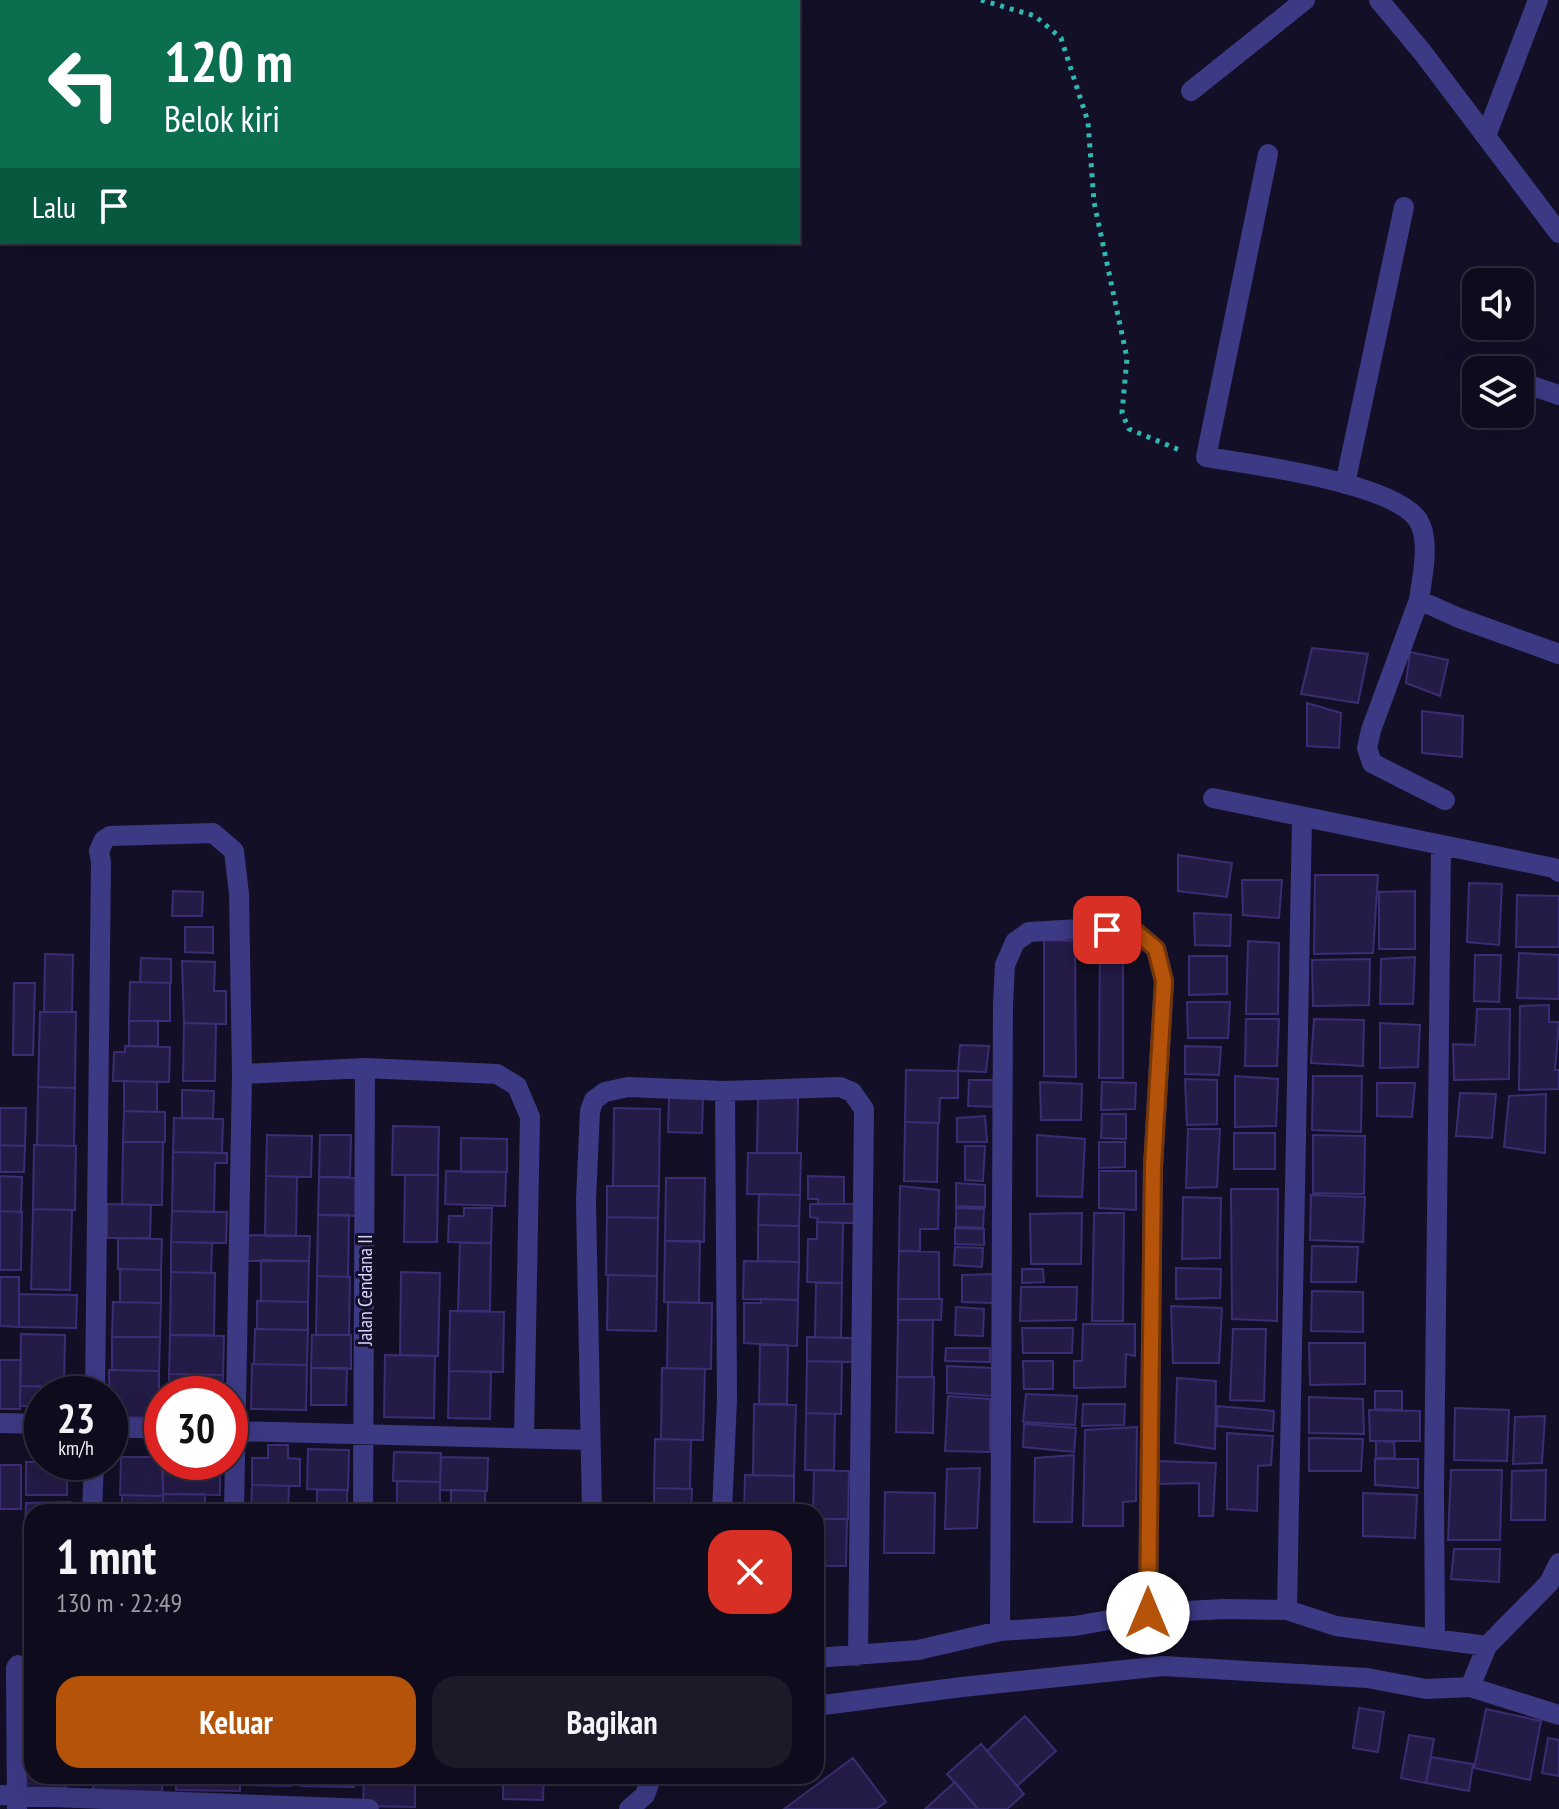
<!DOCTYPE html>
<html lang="id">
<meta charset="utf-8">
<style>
:root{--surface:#0e0b1c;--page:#1c1929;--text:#f1f3f6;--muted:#9b9ba3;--line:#2e2b3b;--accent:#b45309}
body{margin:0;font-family:"PT Sans Narrow",sans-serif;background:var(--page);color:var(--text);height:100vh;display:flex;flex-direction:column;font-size:30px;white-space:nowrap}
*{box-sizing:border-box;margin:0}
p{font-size:26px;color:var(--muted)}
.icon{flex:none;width:44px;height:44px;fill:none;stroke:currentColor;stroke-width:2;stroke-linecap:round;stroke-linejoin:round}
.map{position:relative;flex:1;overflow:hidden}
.panel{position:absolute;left:24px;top:1504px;width:800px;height:280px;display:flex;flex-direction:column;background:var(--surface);border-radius:24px;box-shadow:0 8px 32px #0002,0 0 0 2px var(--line)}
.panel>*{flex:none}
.hud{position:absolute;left:0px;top:0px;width:800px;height:244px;box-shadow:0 8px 32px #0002,0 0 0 2px var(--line);background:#0b6e4f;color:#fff;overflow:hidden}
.tools{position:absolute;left:1462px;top:268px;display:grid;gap:16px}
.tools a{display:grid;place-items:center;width:72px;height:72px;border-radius:16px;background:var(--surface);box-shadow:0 8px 32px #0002,0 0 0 2px var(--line);font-size:40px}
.speed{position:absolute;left:24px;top:1376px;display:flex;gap:16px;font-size:40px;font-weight:700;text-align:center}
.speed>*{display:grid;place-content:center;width:104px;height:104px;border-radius:50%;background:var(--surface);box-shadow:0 8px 32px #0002,0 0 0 2px var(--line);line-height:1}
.speed small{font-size:20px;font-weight:400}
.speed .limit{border:12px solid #d22;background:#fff;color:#111}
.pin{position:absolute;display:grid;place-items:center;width:68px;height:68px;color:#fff;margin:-34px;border-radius:16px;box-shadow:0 4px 12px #0006}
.me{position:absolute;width:88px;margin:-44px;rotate:0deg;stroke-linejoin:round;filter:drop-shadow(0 0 6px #0008)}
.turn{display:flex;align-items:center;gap:28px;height:168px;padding:0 32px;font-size:36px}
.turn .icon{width:104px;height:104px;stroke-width:2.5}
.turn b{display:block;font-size:56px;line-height:68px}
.then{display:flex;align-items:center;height:76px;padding:0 32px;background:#0003;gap:16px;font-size:30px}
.round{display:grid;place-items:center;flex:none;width:84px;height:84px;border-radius:24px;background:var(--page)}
.head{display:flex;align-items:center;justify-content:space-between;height:136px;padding:0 32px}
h1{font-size:48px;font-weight:800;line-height:60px}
.button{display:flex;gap:16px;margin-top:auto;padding:16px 32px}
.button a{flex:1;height:92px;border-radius:24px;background:var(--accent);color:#fff;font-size:32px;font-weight:800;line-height:92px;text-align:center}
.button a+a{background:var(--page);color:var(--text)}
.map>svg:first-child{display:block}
.building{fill:#241b47;stroke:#3b2d73;stroke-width:2}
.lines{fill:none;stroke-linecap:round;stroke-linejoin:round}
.path{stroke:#2fb8b0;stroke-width:5;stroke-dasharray:4 6;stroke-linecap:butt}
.minor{stroke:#3d3a85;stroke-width:20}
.route-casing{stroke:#753606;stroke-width:20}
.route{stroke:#b45309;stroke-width:14}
.labels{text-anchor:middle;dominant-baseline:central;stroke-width:6;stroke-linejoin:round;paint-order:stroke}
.street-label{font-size:20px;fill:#d9d4ff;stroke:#130f26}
</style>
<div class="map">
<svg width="1559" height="1809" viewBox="0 0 1559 1809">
<rect width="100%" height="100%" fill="#130f26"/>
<path class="building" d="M1312,648L1368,654L1358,703L1301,694Z
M1410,652L1448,660L1440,696L1406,683Z
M1307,703L1341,713L1339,748L1307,746Z
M1422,711L1463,716L1462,757L1422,753Z
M1178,855L1232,863L1227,897L1178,891Z
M1315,875H1378L1373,953L1314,954Z
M1242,880H1282L1279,918L1243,915Z
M1469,883L1502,884L1499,945L1467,942Z
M173,891L203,892L202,916H172Z
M1415,891V949H1379V892Z
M1517,895L1559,896V947H1516Z
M1194,913L1231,915L1230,946L1195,945Z
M185,927H213V953L185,952Z
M1100,935L1123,937V1078H1099Z
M1044,940L1075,941L1076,1077L1044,1076Z
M1248,941L1279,943L1278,1014H1246Z
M1519,953L1559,955V999L1517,998Z
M45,954L73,955L72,1012H44Z
M1475,955H1501L1499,1002L1474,1001Z
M1189,956H1227V994L1189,995Z
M1415,957L1413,1004H1380L1381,959Z
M141,958L171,959V983L140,982Z
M1370,959L1369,1005L1313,1006L1312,960Z
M182,961L215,962L214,991H226V1024L184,1023Z
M130,982L170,983V1021H129Z
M14,983H35L33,1055H13Z
M1187,1002H1230L1228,1038H1188Z
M1549,1005V1022H1559L1555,1070H1559V1089L1519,1090L1520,1006Z
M1477,1009H1510L1509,1079L1454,1080L1453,1044L1475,1045Z
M40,1012H76L75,1088L38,1087Z
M1246,1019H1279L1277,1066H1245Z
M1314,1019L1364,1020L1363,1066L1311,1063Z
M129,1021H158V1046H129Z
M184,1023L216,1024L215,1081H183Z
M1380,1023L1420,1025L1418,1067L1380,1068Z
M960,1045L989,1046L986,1072L958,1071Z
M125,1046L170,1047L169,1082L113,1081L114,1052H125Z
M1185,1046L1221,1047L1219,1075L1185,1074Z
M906,1070L958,1071V1098H940L939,1123L905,1122Z
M1235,1076L1278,1079L1276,1126L1235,1127Z
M1313,1076H1362L1361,1132L1312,1130Z
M1185,1079L1217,1080V1124L1187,1125Z
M969,1080H1000L997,1107L968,1106Z
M124,1081L157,1082V1112L124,1111Z
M1040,1082L1082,1084L1081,1120H1041Z
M1102,1082L1136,1083L1135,1109L1101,1110Z
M1377,1083H1415L1412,1117L1377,1116Z
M38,1087L75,1088L74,1146L37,1145Z
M182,1090L214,1091L213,1118H182Z
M1460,1093L1496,1094L1492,1138L1456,1136Z
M1546,1094L1545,1153L1504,1147L1509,1096Z
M669,1095L703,1096L702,1133L668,1132Z
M758,1096L798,1097L797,1153H757Z
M0,1108H26L25,1146L0,1145Z
M614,1108L660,1109L659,1186H613Z
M124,1111L165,1112V1142H123Z
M1102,1114H1126V1139L1101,1138Z
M985,1116L987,1142H957V1118Z
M174,1118L223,1119L222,1153L173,1152Z
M905,1122L938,1123L937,1182L904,1181Z
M393,1126L439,1127L438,1175H392Z
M1188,1129H1220L1217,1187L1186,1188Z
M1234,1133H1275V1169H1234Z
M267,1135L312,1136L311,1177L266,1176Z
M320,1135H351L350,1177H319Z
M1037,1135L1085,1139L1082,1197L1037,1196Z
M1313,1135L1365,1136L1364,1194L1313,1193Z
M461,1138L507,1139V1172H461Z
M123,1142H163L162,1205L122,1204Z
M1099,1142H1125V1167L1099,1168Z
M0,1145L25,1146L24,1172H0Z
M34,1145L76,1146L75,1210L33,1209Z
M965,1146H985L983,1181L965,1180Z
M173,1152L227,1153V1163H215L214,1212L172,1211Z
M748,1153H801L800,1195L747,1194Z
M446,1171L506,1172L505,1206L445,1204Z
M1099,1171H1136V1210L1099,1208Z
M405,1175H438L437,1242H404Z
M0,1176L22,1177L21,1212L0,1211Z
M266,1176L297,1177L296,1236H265Z
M808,1176L844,1177V1204H818V1199H808Z
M319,1177L359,1178L358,1216L318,1215Z
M666,1178H705L704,1242L665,1241Z
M956,1183L985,1185V1207L956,1206Z
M607,1186H659L658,1218L607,1217Z
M900,1186L939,1190L938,1229H920V1251H899Z
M1231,1189H1278L1277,1321L1232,1319Z
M759,1194L800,1195L799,1226L758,1225Z
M1311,1195L1365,1197L1363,1242L1310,1240Z
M1183,1197L1221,1198L1220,1258L1182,1259Z
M107,1204L151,1205L150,1238H107Z
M810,1204H854V1223L817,1222L818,1218L810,1217Z
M464,1208H492L491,1243L448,1242L449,1216H464Z
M956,1208L984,1209L983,1228L956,1227Z
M33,1209L72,1210L70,1290L31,1289Z
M0,1211L22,1212L21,1270H0Z
M172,1211L227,1212L226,1243L171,1242Z
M1082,1213L1081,1264H1031L1030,1214Z
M1094,1213H1124L1123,1321H1092Z
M318,1215H349L348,1277L317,1276Z
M607,1217L658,1218L657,1276L606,1275Z
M817,1222L843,1223L842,1283L807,1282L808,1239H817Z
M758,1225L799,1226V1262L758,1261Z
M955,1228L984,1229V1245L955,1244Z
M246,1235L310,1236L309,1261H245Z
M118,1238L162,1239L161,1270L118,1269Z
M665,1241H700L699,1303L664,1302Z
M171,1242L212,1243L211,1273L171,1272Z
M460,1243H491L490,1311H458Z
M1312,1246L1358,1247L1356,1282H1311Z
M955,1247L983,1248L982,1267L954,1265Z
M899,1251L939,1252V1299H898Z
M261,1260L309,1261L308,1302L261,1301Z
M744,1261L799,1262L798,1300L743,1299Z
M1176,1268L1221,1269L1220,1298L1176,1299Z
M120,1269L161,1270V1303L120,1302Z
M1022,1269H1043L1044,1282L1022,1283Z
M171,1272L215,1273L214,1335H170Z
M401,1272L440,1273L438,1356L400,1355Z
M994,1274L993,1303L962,1302V1275Z
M608,1275L657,1276L656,1331L607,1330Z
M317,1276L350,1277L349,1335H316Z
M0,1277H19V1327L0,1326Z
M816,1283H842L841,1338L815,1337Z
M1021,1287H1077L1076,1320L1020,1321Z
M1312,1291L1363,1292V1332L1311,1331Z
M19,1294L77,1295L76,1328L19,1327Z
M761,1299L798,1300L797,1346L744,1343V1303H761Z
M898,1299H942L941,1320H898Z
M257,1301L308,1302V1330L257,1329Z
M113,1302L161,1303L160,1337H112Z
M668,1302L712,1303L711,1369L667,1368Z
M1171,1306L1222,1308L1219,1363H1173Z
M956,1307L984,1309L983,1336L955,1335Z
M450,1311L504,1312L503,1372L449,1371Z
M898,1320H933L932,1377H897Z
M1083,1324H1135V1356L1126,1354L1125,1387L1074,1388V1361H1082Z
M1022,1328H1073L1072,1353H1023Z
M255,1329L308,1330L307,1365L254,1364Z
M1233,1329H1266L1264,1401L1230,1400Z
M21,1334L65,1335L64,1387L20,1386Z
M170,1335L224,1336L223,1375L169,1374Z
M312,1335H351V1369L311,1368Z
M112,1337H160L159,1371L112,1370Z
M807,1337L855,1338L854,1362L807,1361Z
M1309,1343H1365V1384L1310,1385Z
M760,1345H788L787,1404H759Z
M946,1348H990V1362L945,1361Z
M385,1355L435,1356L434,1418L384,1417Z
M0,1360H21L20,1409H0Z
M807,1361L842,1362L841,1414L806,1413Z
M1023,1361H1053V1389H1024Z
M252,1364L307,1365L306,1410L251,1409Z
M947,1366L992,1368V1396L947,1393Z
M311,1368H347L346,1405H311Z
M662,1368L705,1369L703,1440L661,1439Z
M109,1370L159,1371V1418L110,1417Z
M449,1371L491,1372L490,1419L448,1418Z
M169,1374L223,1375L222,1394H169Z
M897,1377H934L933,1433L896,1432Z
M1177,1378L1216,1381L1215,1449L1175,1443Z
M20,1386L80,1387V1394H42V1406H20Z
M1375,1391H1402V1410L1375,1409Z
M1026,1394L1077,1396L1075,1425L1023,1422Z
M948,1396L990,1399V1452L945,1451Z
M1309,1397L1363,1399L1364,1434L1309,1433Z
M754,1404L796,1405L794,1476L753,1475Z
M1083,1404H1125L1124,1425L1082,1426Z
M1217,1406L1274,1411L1273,1431L1217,1426Z
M1455,1408L1509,1410L1507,1461L1454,1460Z
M1369,1410L1420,1411V1441H1370Z
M806,1413L835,1414L834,1470H805Z
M1545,1416L1542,1463L1513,1464L1515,1417Z
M1024,1424L1076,1428L1074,1452L1023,1447Z
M1137,1427L1136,1501L1123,1502V1526H1083L1085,1430Z
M1227,1433L1273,1436L1271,1465L1258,1466L1257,1511L1227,1509Z
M1309,1438L1363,1439L1361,1471H1309Z
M655,1439L691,1440L690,1489L654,1488Z
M1376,1441L1394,1442L1395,1458H1376Z
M268,1445H288V1458L300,1459V1486L252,1485V1458H268Z
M308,1449L349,1450L348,1490L307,1489Z
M394,1452L441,1453L440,1482L393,1481Z
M1074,1455L1072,1522H1034L1035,1458Z
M121,1457H162L163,1496L120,1495Z
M441,1457L488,1458L487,1491L440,1490Z
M1375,1459H1418V1488L1375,1485Z
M1158,1461L1216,1463L1213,1516H1199V1483L1159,1484Z
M26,1462H67V1495H26Z
M163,1462H220V1495L163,1494Z
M0,1465H21V1509H0Z
M980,1468L977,1528L945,1529L947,1469Z
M814,1470L849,1471L848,1519H816V1512H813Z
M1451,1470H1502L1500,1540H1448Z
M1546,1470L1545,1520H1511L1512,1471Z
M745,1475L794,1476V1512H744Z
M397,1481L440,1482V1512H397Z
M252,1485L289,1486L288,1512H251Z
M654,1488L692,1489L691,1512H654Z
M317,1490H347V1512H317Z
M451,1490L485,1491V1512H451Z
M885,1492L935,1493L934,1553H884Z
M1363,1493L1417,1495L1415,1538L1363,1536Z
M163,1494H205V1512H163Z
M122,1495L163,1496V1512H122Z
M70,1502V1512H32V1533H25L26,1503Z
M816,1519H847L846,1566H816Z
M1454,1549H1500L1499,1582L1451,1579Z
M1359,1708L1384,1712L1378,1752L1353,1748Z
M1486,1709L1541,1721L1530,1780L1474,1768Z
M1025,1716L1056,1751L1017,1786L987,1751Z
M1409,1735L1434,1739L1426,1783L1401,1778Z
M1548,1738L1559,1740V1776L1542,1773Z
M23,1744H32V1776H65L66,1788L26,1791Z
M981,1744L1024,1794L1007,1809H978L947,1774Z
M1431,1757L1473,1764L1469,1791L1426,1783Z
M853,1758L886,1802L876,1809H784Z
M93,1776H162V1795L93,1794Z
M176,1776H240V1791L176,1790Z
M243,1776H292L291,1786L243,1785Z
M301,1776H354V1787L301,1786Z
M364,1776H415V1807L363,1806Z
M415,1776H498V1784L415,1783Z
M503,1776H544L543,1800L503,1799Z
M544,1776H626V1782L544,1780Z
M955,1782L978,1809H925Z"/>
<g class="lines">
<path class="path" d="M981,0L1035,16L1061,38L1088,122L1094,202L1127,358L1122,413L1129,429L1182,451"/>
<path class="minor" d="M1379,0L1423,53L1559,233
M1191,91L1305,0
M1486,136L1538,0
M1268,154L1206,457C1250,464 1394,483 1418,520C1431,540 1422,578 1419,600L1459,618L1559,654
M1520,382L1559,395
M1345,484L1404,207
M1419,600L1371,730L1367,748L1372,763L1445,800
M1213,798L1554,868L1559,872
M242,1074L365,1068L497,1074L517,1086L530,1117L524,1438
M95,1394L101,862L99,851L104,840L110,836L213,833L234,851L239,894L242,1074L234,1512
M0,1423L42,1424
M110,1427L162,1429
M230,1431L590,1440
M92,1512L94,1462
M363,1512L365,1068
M592,1512L586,1200L590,1111L594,1100L605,1092L628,1087L725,1091L840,1087L852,1092L864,1109L858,1656
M722,1512L727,1399L725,1091
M1287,1610L1302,818
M1000,1631L1003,1003L1005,965L1015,942L1029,932L1079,929L1135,931L1156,949L1164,981L1153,1166L1148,1613
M1435,1637L1434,1490L1441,847
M816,1658L918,1650L1000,1631L1075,1626L1148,1613L1224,1609L1287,1610L1336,1626L1487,1646
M1470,1687L1487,1646L1549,1583L1559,1563
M816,1706L962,1687L1163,1666L1367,1678L1426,1689L1470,1687L1559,1715
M0,1795L369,1809
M17,1808L16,1668L18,1665
M629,1809L645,1795L652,1776"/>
</g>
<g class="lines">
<g class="route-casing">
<path id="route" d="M1107,930L1135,931L1156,949L1164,981L1153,1166L1148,1613"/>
</g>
<use href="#route" class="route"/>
</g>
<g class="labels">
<g class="street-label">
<text transform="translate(365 1290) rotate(-90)">Jalan Cendana II</text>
</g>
</g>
</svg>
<div class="tools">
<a><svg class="icon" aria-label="sound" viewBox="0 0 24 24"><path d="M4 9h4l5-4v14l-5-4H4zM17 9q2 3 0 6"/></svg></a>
<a><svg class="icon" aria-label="layers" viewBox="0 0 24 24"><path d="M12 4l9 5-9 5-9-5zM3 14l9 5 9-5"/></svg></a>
</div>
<div class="speed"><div>23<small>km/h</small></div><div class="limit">30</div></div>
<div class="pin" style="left:1107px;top:930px;background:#d93025"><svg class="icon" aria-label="arrive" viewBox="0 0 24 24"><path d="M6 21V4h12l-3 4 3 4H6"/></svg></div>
<svg class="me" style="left:1148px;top:1613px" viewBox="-20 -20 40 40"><circle r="19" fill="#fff"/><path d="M0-13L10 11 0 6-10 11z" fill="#b45309"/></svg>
<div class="hud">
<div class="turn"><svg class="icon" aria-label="left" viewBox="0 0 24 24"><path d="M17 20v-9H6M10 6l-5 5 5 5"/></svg><div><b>120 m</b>Belok kiri</div></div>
<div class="then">Lalu<svg class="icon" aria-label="arrive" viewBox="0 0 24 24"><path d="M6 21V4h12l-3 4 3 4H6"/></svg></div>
</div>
<section class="panel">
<div class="head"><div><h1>1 mnt</h1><p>130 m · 22:49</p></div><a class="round" style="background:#d93025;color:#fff"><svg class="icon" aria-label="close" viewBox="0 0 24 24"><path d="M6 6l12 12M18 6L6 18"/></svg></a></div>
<div class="button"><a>Keluar</a><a>Bagikan</a></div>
</section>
</div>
